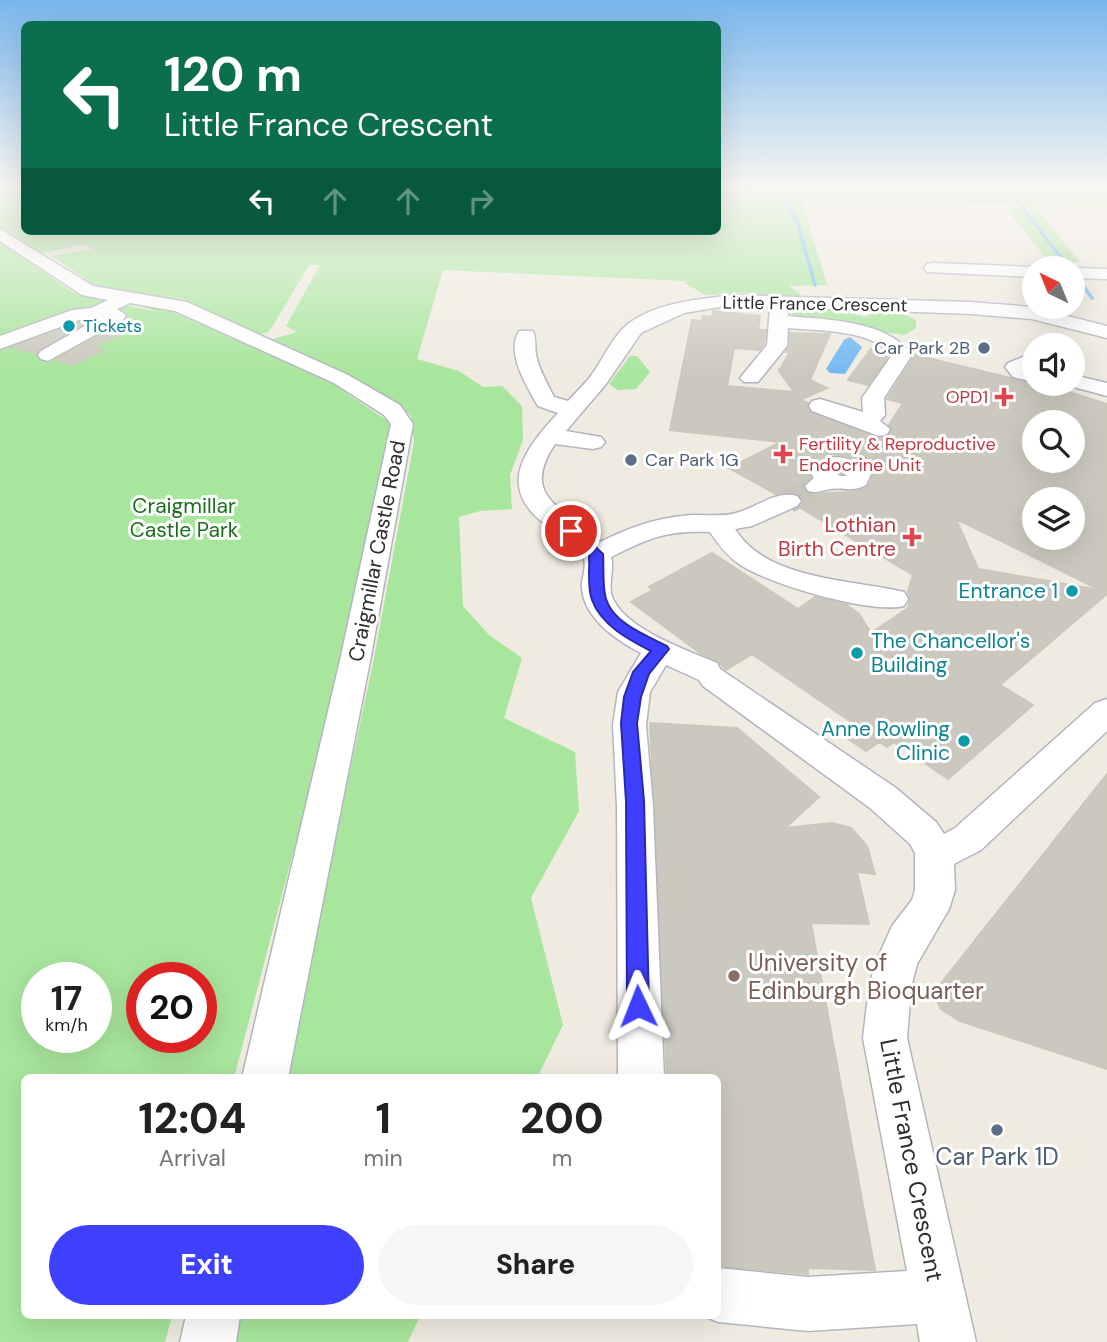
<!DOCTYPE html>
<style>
:root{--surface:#fff;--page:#f6f6f6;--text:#222;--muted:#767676;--accent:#3f40fe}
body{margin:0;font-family:"DM Sans",sans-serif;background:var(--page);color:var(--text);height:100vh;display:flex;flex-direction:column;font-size:26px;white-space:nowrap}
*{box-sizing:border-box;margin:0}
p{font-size:23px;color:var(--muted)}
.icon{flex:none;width:38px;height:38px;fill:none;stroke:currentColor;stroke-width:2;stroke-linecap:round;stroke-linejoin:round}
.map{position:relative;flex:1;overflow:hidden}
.drawer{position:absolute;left:21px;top:1074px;width:700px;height:245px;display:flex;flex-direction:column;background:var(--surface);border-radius:10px;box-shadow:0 7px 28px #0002}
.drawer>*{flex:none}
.guide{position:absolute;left:21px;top:21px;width:700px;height:214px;border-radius:10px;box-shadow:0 7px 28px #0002;background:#0b6e4f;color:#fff;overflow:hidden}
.needle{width:46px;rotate:317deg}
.fabs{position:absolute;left:1022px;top:256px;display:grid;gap:14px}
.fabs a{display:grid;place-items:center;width:63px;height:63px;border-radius:50%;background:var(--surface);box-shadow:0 7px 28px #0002;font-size:35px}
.speed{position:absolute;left:21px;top:962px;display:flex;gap:14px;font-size:35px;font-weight:700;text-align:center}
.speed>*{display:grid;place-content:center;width:91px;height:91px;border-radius:50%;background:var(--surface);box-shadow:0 7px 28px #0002;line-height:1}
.speed small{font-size:18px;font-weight:400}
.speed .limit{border:10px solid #d22;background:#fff;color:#111}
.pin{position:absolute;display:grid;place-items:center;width:60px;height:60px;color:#fff;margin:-30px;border:4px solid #fff;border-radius:50%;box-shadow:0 2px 7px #0007}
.me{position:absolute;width:77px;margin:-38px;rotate:358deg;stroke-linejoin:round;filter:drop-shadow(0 0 5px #0008)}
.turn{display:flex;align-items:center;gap:24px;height:147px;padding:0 28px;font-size:32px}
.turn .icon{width:91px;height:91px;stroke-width:2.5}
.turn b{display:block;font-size:49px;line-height:60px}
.lanes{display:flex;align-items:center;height:66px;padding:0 28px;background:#0003;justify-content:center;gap:35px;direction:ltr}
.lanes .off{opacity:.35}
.eta{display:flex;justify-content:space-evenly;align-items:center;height:119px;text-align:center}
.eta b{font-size:42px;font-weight:800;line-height:49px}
.button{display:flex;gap:14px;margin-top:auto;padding:14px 28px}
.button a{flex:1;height:80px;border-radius:42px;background:var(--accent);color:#fff;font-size:28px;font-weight:800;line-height:80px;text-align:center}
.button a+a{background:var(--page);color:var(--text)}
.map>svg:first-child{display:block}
.green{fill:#a8e69d;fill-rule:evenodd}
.water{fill:#73b9f2}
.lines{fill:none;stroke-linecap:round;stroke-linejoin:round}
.stream{stroke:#73b9f2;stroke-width:3.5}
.building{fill:#cbc9bf;stroke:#cbc8ba;stroke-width:2;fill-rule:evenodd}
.minor-tunnel{stroke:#c8c5bd;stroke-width:25;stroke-dasharray:25 12;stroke-linecap:butt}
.minor-casing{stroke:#b4b4c1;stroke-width:3}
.minor{fill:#fff;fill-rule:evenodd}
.route{fill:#3f40fe;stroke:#292aa5;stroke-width:2}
.culture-dot{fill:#0f9aa8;stroke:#fff;stroke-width:2.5}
.service-dot{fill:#5c6f8a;stroke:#fff;stroke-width:2.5}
.health-dot{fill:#e0444e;stroke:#fff;stroke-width:2.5}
.education-dot{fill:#8d6e63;stroke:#fff;stroke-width:2.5}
.labels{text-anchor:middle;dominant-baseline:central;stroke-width:6;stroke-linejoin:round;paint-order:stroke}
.far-street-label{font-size:18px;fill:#2e2e2e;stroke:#fff}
.far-culture-label{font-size:18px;fill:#0d838f;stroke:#fff;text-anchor:start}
.far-service-label{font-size:18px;fill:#4e5e75;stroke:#fff;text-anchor:end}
.far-health-label{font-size:18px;fill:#be3a42;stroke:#fff;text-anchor:end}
.park-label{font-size:21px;fill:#1c6f1a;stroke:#fff}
.health-label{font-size:21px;fill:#be3a42;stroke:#fff;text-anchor:end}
.street-label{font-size:21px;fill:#2e2e2e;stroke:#fff}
.culture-label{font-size:21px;fill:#0d838f;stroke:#fff;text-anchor:end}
.near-education-label{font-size:24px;fill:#785e54;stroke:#fff;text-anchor:start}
.near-service-label{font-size:24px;fill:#4e5e75;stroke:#fff}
.near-street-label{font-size:24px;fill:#2e2e2e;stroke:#fff}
</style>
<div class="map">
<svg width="1107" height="1342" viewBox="0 0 1107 1342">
<rect width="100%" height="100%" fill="#efebe1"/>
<path class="green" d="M0,187H24V231H718V187H1107V206L1025,205L1036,207L1079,261L1064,267L1050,263L1008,211L1015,204L801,198L827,285L789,286L801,295L796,297L743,293L705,295L685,283L687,281L443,270L417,359L459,371L483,387L502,386L522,406L523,440L510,475L512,509L480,511L459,517L463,606L489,635L522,658L504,718L575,752L579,811L531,898L563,1025L537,1078H285L374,658L414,442L411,416L391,399L267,341L297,332L286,326L320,265H309L274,324L268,332L257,335L184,299L126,295L91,283L52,256L92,249L85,244L38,254L0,230Z
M0,242L74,293L157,312L141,306C164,296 196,318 218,327L182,318L217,328L333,384L392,424L325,731L234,1078H24V1316H172L165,1342H0ZM37,978H96V1038H37ZM142,978H201V1038H142Z
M797,308L836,310L865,317C883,306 898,311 916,320V328L905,335L874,331L860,325L802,319L793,316L791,311Z
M630,356H637L650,372L636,389L618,390L609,384Z
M235,1316H420L408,1342H230Z"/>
<path class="water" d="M850,337L862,347L845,374L830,373L826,369L844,340Z"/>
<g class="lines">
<path class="stream" d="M785,187L783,197L797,221L815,285
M1007,187L1012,192
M1014,196L1069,268
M1073,272L1092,298"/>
</g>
<path class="building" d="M713,311L760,316L758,330H766L764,344L760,350L734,348L727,386L794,392L779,371L790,352H786L790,346V333L830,334L810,380L827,388L800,400L808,403L807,407L811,413L878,438L888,437L892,430L889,425L903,403L887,399L915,355L1069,392L1107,404V594L1000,685L1033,705L948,779L894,742L887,747L879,742L866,751L838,732L851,722L752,654L726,670L718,661L700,653L631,602L653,590L649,587L712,553L798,609L815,597L847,605L859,614L871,633L908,608L910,600L908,591L913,575L799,507L804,501L799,494H776L729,468L781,442L670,430L692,320L702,321L703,316L712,317ZM1034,422H1073V460H1034ZM834,454L852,457L866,465L873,475L868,486L852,492L807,494L802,486L811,478L807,468L816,459ZM1034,499H1073V537H1034ZM956,519L1034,557L1100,590L978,569Z
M88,321L36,354L13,347L83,322Z
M114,328L125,332L93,347L103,350L73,365L56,360Z
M871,349L889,355L868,385L848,380Z
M650,723L737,728L819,797L785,828L832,823L851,828L867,846L875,874L857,872L869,924L811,923L875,1270L808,1268V1274L718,1266V1078H667Z
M1107,774V1069L960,1021L941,1009L936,999L942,982Z"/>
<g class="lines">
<path class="minor-tunnel" d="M788,501L817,486"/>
<g class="minor-casing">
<path id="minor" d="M0,229L93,286L187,302L348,375L400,405L413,424L371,656L288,1078H242L341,656L391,424L384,415L334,383L175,311L130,303L117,309L126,315L124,319L48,361L41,359L38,355L41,351L99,318L82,319L0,349V336L72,310L91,308L108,300L82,295L0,241Z
M933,263L1034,267L1038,268H1034V277L927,272L924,268L927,264Z
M1073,268L1107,269V279L1073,278Z
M732,295L970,302L1032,307L1107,326V338L1032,319L970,314L789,307L788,316C828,320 887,320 912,355L884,398L885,415L880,421L890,429L887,434L879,436L812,411L809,406L812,401L820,399L863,412L862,398L892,355C870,329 819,331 788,328L787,346L758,382H744L740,378L767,345L770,307L732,305L684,313L641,333L606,384L566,431L601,437L605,442L601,447L593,449L555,444C517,501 570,508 600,542C627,529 652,519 682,516C700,513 718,518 736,513C756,508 776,490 797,496L801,501L797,506L752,526L735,529C767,581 852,579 904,592L908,599L904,606C870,614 768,584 739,564C726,555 718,544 710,532C667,530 649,538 611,557C615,571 606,587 614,601C630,631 687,650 717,663L720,669L896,788L936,822L944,834L955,828L1095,703L1107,699V731L981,850L954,864L955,890L949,909L917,964L911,988L907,1038L976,1342H920L917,1324L808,1331L718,1322L704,1316H718V1268L808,1277L907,1271L863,1038L869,988L875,964L892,926L912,900L915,890V853L910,844L870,808L703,686L699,680L666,665L650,692L646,725L653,806L664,1078H618L617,806L613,725L618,692L641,653C615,640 580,615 582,583C583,574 587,565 583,556C576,543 558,533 546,525C495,487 525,449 558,413L538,406L535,401C525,382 506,353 519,331H533C537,339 534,350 537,359C541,373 548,385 554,397L568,401C575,393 583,386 590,377C603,360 611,338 628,324C657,302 697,300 732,295Z
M1023,357L1034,359V382L1013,377L1005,367L1008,363Z
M1073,375L1107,383V396L1066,385L1064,383H1073Z
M835,457C850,458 863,462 871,474L866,485C849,493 846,487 831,489C822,490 818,494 808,491L805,486L814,478L809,470L817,462ZM839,471L846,475V476H840L835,472Z
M186,1316H240L236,1342H180Z"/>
</g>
<use href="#minor" class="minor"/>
</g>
<linearGradient id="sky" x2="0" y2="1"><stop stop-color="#79b6ec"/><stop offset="0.5" stop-color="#f8f6f2"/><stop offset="1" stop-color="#f8f6f2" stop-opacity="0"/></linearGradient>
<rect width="1107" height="374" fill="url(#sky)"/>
<path class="route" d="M571,527L575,528L603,554C604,567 602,586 606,599C613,623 647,636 667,646L669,649L649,674L641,697L637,723L644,801L649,1006L646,1013L638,1016L631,1013L627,1006L626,801L621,723L624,697L633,672L651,651C629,640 601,625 592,600C587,588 590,568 589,555L564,531Z"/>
<g class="culture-dot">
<circle cx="69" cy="326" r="7"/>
<circle cx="1072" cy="591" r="7"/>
<circle cx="857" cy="653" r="7"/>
<circle cx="964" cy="741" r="7"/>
</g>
<g class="service-dot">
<circle cx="984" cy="348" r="7"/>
<circle cx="631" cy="460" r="7"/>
<circle cx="997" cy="1130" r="7"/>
</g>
<g class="health-dot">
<path d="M1000.5 386.5h7v7h7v7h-7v7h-7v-7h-7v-7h7z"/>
<path d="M779.5 443.5h7v7h7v7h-7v7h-7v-7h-7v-7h7z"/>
<path d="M908.5 526.5h7v7h7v7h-7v7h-7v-7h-7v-7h7z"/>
</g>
<circle class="education-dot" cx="734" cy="976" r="7"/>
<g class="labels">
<g class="far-street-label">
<text transform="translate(815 304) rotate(1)">Little France Crescent</text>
</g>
<g class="far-culture-label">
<text x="83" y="326">Tickets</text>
</g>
<g class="far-service-label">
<text x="970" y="348">Car Park 2B</text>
<text x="645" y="460" text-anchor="start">Car Park 1G</text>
</g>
<g class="far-health-label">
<text x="988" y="397">OPD1</text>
<text x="799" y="444" text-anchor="start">Fertility &amp; Reproductive<tspan x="799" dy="21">Endocrine Unit</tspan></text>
</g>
<g class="park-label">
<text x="184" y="506">Craigmillar<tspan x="184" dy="24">Castle Park</tspan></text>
</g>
<g class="health-label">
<text x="896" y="525">Lothian<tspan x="896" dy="24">Birth Centre</tspan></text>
</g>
<g class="street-label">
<text transform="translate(377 551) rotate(-79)">Craigmillar Castle Road</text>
</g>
<g class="culture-label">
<text x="1058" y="591">Entrance 1</text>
<text x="871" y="641" text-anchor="start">The Chancellor's<tspan x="871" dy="24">Building</tspan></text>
<text x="950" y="729">Anne Rowling<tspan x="950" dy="24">Clinic</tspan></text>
</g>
<g class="near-education-label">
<text x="748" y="962">University of<tspan x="748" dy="28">Edinburgh Bioquarter</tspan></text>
</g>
<g class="near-service-label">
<text x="997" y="1156">Car Park 1D</text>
</g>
<g class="near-street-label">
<text transform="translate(912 1160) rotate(79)">Little France Crescent</text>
</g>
</g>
</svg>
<div class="fabs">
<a><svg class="needle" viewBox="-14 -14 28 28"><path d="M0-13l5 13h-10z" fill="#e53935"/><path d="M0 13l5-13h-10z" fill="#767676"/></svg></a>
<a><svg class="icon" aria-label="sound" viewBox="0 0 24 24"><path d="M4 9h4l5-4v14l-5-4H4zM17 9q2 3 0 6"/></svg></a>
<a><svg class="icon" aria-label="search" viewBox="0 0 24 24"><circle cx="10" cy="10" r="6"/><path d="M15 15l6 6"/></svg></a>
<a><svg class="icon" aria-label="layers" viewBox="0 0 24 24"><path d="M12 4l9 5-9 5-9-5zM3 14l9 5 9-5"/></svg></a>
</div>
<div class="speed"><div>17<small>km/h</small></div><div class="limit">20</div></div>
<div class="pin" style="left:571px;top:531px;background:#d93025"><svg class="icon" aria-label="arrive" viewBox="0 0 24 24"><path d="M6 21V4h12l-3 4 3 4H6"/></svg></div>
<svg class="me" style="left:638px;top:1006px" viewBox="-20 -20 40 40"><path d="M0-17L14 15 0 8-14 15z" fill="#3f40fe" stroke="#fff" stroke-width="4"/></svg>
<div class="guide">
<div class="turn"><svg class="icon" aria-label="left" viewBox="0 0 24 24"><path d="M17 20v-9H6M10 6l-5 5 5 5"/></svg><div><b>120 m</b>Little France Crescent</div></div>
<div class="lanes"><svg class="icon" aria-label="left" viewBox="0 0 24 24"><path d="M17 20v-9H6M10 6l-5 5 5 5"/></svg><svg class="icon off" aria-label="ahead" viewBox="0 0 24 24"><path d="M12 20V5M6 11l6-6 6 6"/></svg><svg class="icon off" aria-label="ahead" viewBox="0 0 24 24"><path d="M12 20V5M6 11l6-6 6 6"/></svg><svg class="icon off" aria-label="right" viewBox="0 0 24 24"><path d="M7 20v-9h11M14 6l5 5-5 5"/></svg></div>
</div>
<section class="drawer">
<div class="eta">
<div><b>12:04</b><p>Arrival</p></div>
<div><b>1</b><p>min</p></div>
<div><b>200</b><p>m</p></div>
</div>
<div class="button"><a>Exit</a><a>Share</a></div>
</section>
</div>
